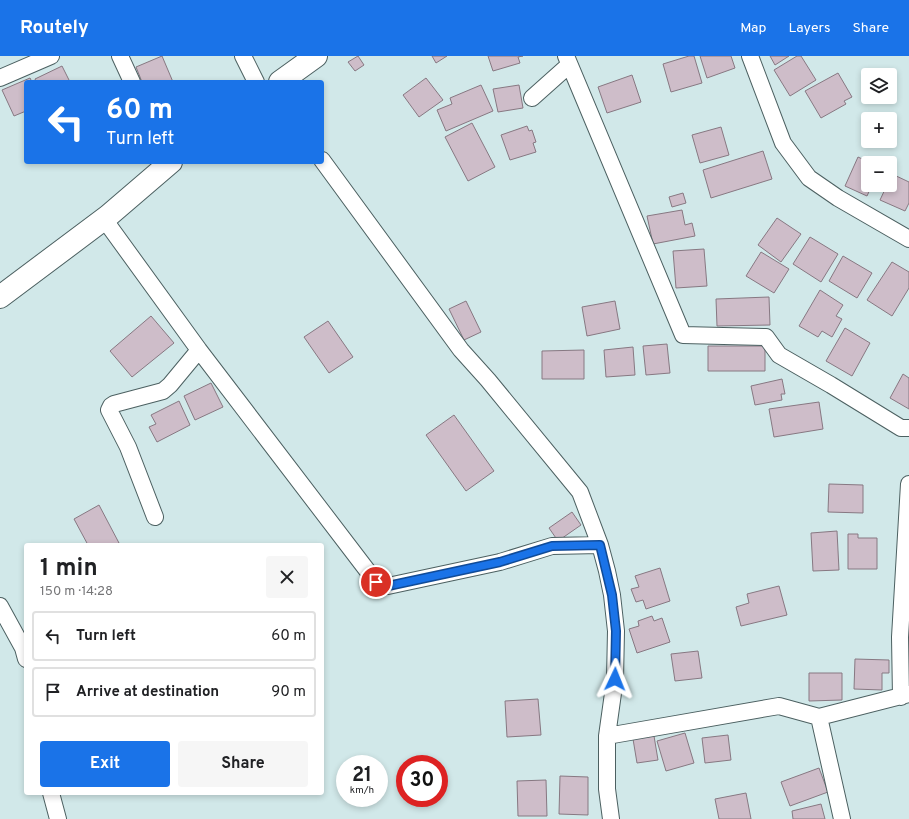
<!DOCTYPE html>
<meta charset="utf-8">
<style>
:root{--surface:#fff;--page:#f6f6f6;--text:#202124;--muted:#757577;--line:#e0e0e0;--accent:#1a73e8}
body{margin:0;font-family:Overpass,sans-serif;background:var(--page);color:var(--text);height:100vh;display:flex;flex-direction:column;font-size:15px;white-space:nowrap}
*{box-sizing:border-box;margin:0}
p{font-size:13px;color:var(--muted)}
.icon{flex:none;width:22px;height:22px;fill:none;stroke:currentColor;stroke-width:2;stroke-linecap:round;stroke-linejoin:round}
.map{position:relative;flex:1;overflow:hidden}
.sheet{position:absolute;left:24px;top:487px;width:300px;height:252px;display:flex;flex-direction:column;background:var(--surface);border-radius:4px;box-shadow:0 2px 6px #0003}
.sheet>*{flex:none}
.banner{position:absolute;left:24px;top:24px;width:300px;height:84px;border-radius:4px;box-shadow:0 2px 6px #0003;background:#1a73e8;color:#fff;overflow:hidden}
.fabs{position:absolute;left:861px;top:12px;display:grid;gap:8px}
.fabs a{display:grid;place-items:center;width:36px;height:36px;border-radius:4px;background:var(--surface);box-shadow:0 2px 6px #0003;font-size:20px}
.speed{position:absolute;left:336px;top:699px;display:flex;gap:8px;font-size:20px;font-weight:700;text-align:center}
.speed>*{display:grid;place-content:center;width:52px;height:52px;border-radius:50%;background:var(--surface);box-shadow:0 2px 6px #0003;line-height:1}
.speed small{font-size:10px;font-weight:400}
.speed .limit{border:6px solid #d22;background:#fff;color:#111}
.pin{position:absolute;display:grid;place-items:center;width:34px;height:34px;color:#fff;margin:-17px;border:2px solid #fff;border-radius:50%;box-shadow:0 1px 4px #0007}
.me{position:absolute;width:44px;margin:-22px;rotate:2deg;stroke-linejoin:round;filter:drop-shadow(0 0 3px #0008)}
.turn{display:flex;align-items:center;gap:14px;height:84px;padding:0 16px;font-size:18px}
.turn .icon{width:52px;height:52px;stroke-width:2.5}
.turn b{display:block;font-size:28px;line-height:34px}
.round{display:grid;place-items:center;flex:none;width:42px;height:42px;border-radius:4px;background:var(--page)}
.head{display:flex;align-items:center;justify-content:space-between;height:68px;padding:0 16px}
h1{font-size:24px;font-weight:700;line-height:30px}
.action{display:flex;gap:8px;margin-top:auto;padding:8px 16px}
.action a{flex:1;height:46px;border-radius:4px;background:var(--accent);color:#fff;font-size:16px;font-weight:700;line-height:46px;text-align:center}
.action a+a{background:var(--page);color:var(--text)}
ul{padding:0;list-style:none}
li{display:flex;align-items:center;gap:12px;height:50px;margin:0 8px 6px;padding:0 8px;border:2px solid var(--line);border-radius:4px}
li div{flex:1}
li b{display:block;font-size:15px}
li em{font-style:normal}
header{display:flex;align-items:center;gap:24px;box-sizing:border-box;height:56px;padding:0 20px;background:var(--accent);color:#fff}
header strong{font-size:19px}
nav{display:flex;gap:22px;margin-inline-start:auto;font-size:14px}
.map>svg:first-child{display:block}
.building{fill:#cebdc9;stroke:#877882}
.lines{fill:none;stroke-linecap:round;stroke-linejoin:round}
.minor-casing{stroke:#4c6061;stroke-width:18}
.secondary-casing{stroke:#4c6061;stroke-width:24}
.minor{stroke:#fff;stroke-width:16}
.secondary{stroke:#fff;stroke-width:22}
.route-casing{stroke:#114b97;stroke-width:10}
.route{stroke:#1a73e8;stroke-width:7}
</style>
<header>
<strong>Routely</strong>
<nav><a>Map</a><a>Layers</a><a>Share</a></nav>
</header>
<div class="map">
<svg width="909" height="763" viewBox="0 0 909 763">
<rect width="100%" height="100%" fill="#d1e8e9"/>
<path class="building" d="M162,0L173,26H142L136,11Z
M358,0L364,9L355,15L348,6Z
M432,0H447L436,7Z
M488,0H523L518,1L520,7L493,15Z
M689,0H694L702,27L671,36L663,8Z
M700,0H731L735,12L707,22Z
M770,0H789L775,9Z
M797,0H801L816,24L790,40L774,14Z
M62,10L70,26H36L35,23Z
M838,17L852,41L844,45L846,48L821,62L805,35Z
M632,19L641,46L607,57L598,31Z
M30,22L32,26H26V55L14,60L2,34Z
M426,22L443,44L419,61L403,39Z
M481,29L493,55L446,75L437,54L452,48L450,42Z
M519,29L523,52L498,56L493,33Z
M472,67L495,111L468,125L445,81Z
M527,70L529,75L532,74L536,86L533,87L536,96L510,104L501,79Z
M721,71L729,99L700,107L692,79Z
M763,95L772,123L711,142L703,114Z
M858,101L871,107H868V129H872L867,140L845,130Z
M892,118L909,126V147L905,155L880,144L887,129H890Z
M683,137L686,147L672,151L669,141Z
M682,154L685,169L692,167L695,180L653,188L647,160Z
M777,162L801,178L781,206L758,189Z
M810,181L838,198L821,226L793,208Z
M704,193L707,230L676,232L673,195Z
M761,196L789,213L774,237L746,220Z
M843,200L872,217L857,242L829,225Z
M892,206L909,216V232L892,260L867,244Z
M820,234L843,249L836,260L842,263L832,281L822,275L818,281L799,270Z
M769,241L770,269L717,270L716,243Z
M466,245L481,276L464,284L449,253Z
M615,245L620,273L587,280L582,251Z
M151,260L174,287L132,321L110,295Z
M328,265L353,301L329,317L304,281Z
M845,272L870,287L852,320L826,305Z
M667,288L670,317L646,319L643,290Z
M708,290H765V315H708Z
M633,291L635,319L606,321L604,294Z
M584,294V323H542V295Z
M903,318L909,322V353L890,342Z
M782,323L785,338H781L782,344L755,349L751,330Z
M211,327L223,351L195,364L184,340Z
M179,345L190,369L157,386L149,371L156,368L151,359Z
M819,346L823,373L774,381L769,353Z
M454,359L494,415L466,435L426,379Z
M829,428L863,429V457L828,456Z
M99,449L119,487L115,489H88L74,463Z
M572,456L581,469L558,485L549,472Z
M837,475L839,514L813,515L811,477Z
M848,478H858V482H877V513H848Z
M660,512L670,545L646,553L643,544L636,546L631,533L639,531L635,520Z
M779,530L787,559L741,570L736,551L749,547L747,538Z
M652,560L654,565L662,562L670,586L637,597L629,573L639,570L638,565Z
M698,595L702,622L675,625L671,598Z
M855,603L889,604V617H882V634L854,633Z
M809,617H842V644L809,645Z
M538,643L541,679L507,681L505,645Z
M685,677L694,707L666,715L657,685Z
M728,679L731,704L705,707L702,682Z
M654,680L658,704L637,707L633,683Z
M819,712L828,736L790,750L781,726Z
M560,720L588,721V759L559,758Z
M546,724L547,760H518L517,725Z
M746,737L751,763H719L715,743Z
M821,748L825,763H793L792,755Z"/>
<g class="lines">
<g class="minor-casing">
<path id="minor" d="M120,0L132,26
M243,0L256,26
M566,0L683,279L766,281L779,299L831,329L901,372H909
M750,0L783,87L809,122L838,142L909,183
M0,22L51,0
M532,42L569,9
M322,104L461,294L488,324L580,436L600,489L607,515L612,539L616,575L615,623L607,680V733L611,763
M104,163L199,294L376,526L388,530L500,506L552,490L600,489
M155,461L128,391L109,354L111,350L114,348L163,335L170,329L199,294
M0,550L23,592L26,603
M901,641L900,581L909,428
M819,661L842,763
M607,680L779,650L819,661L909,638
M51,737L58,763"/>
</g>
<g class="secondary-casing">
<path id="secondary" d="M280,26L316,0
M0,241L108,160L171,106"/>
</g>
<use href="#minor" class="minor"/>
<use href="#secondary" class="secondary"/>
</g>
<g class="lines">
<g class="route-casing">
<path id="route" d="M376,526L388,530L500,506L552,490L600,489L612,539L616,575L615,623"/>
</g>
<use href="#route" class="route"/>
</g>
</svg>
<div class="fabs">
<a><svg class="icon" aria-label="layers" viewBox="0 0 24 24"><path d="M12 4l9 5-9 5-9-5zM3 14l9 5 9-5"/></svg></a>
<a>+</a>
<a>−</a>
</div>
<div class="speed"><div>21<small>km/h</small></div><div class="limit">30</div></div>
<div class="pin" style="left:376px;top:526px;background:#d93025"><svg class="icon" aria-label="arrive" viewBox="0 0 24 24"><path d="M6 21V4h12l-3 4 3 4H6"/></svg></div>
<svg class="me" style="left:615px;top:623px" viewBox="-20 -20 40 40"><path d="M0-17L14 15 0 8-14 15z" fill="#1a73e8" stroke="#fff" stroke-width="4"/></svg>
<div class="banner">
<div class="turn"><svg class="icon" aria-label="left" viewBox="0 0 24 24"><path d="M17 20v-9H6M10 6l-5 5 5 5"/></svg><div><b>60 m</b>Turn left</div></div>
</div>
<section class="sheet">
<div class="head"><div><h1>1 min</h1><p>150 m · 14:28</p></div><a class="round"><svg class="icon" aria-label="close" viewBox="0 0 24 24"><path d="M6 6l12 12M18 6L6 18"/></svg></a></div>
<ul>
<li><svg class="icon" aria-label="left" viewBox="0 0 24 24"><path d="M17 20v-9H6M10 6l-5 5 5 5"/></svg><div><b>Turn left</b></div><em>60 m</em></li>
<li><svg class="icon" aria-label="arrive" viewBox="0 0 24 24"><path d="M6 21V4h12l-3 4 3 4H6"/></svg><div><b>Arrive at destination</b></div><em>90 m</em></li>
</ul>
<div class="action"><a>Exit</a><a>Share</a></div>
</section>
</div>
